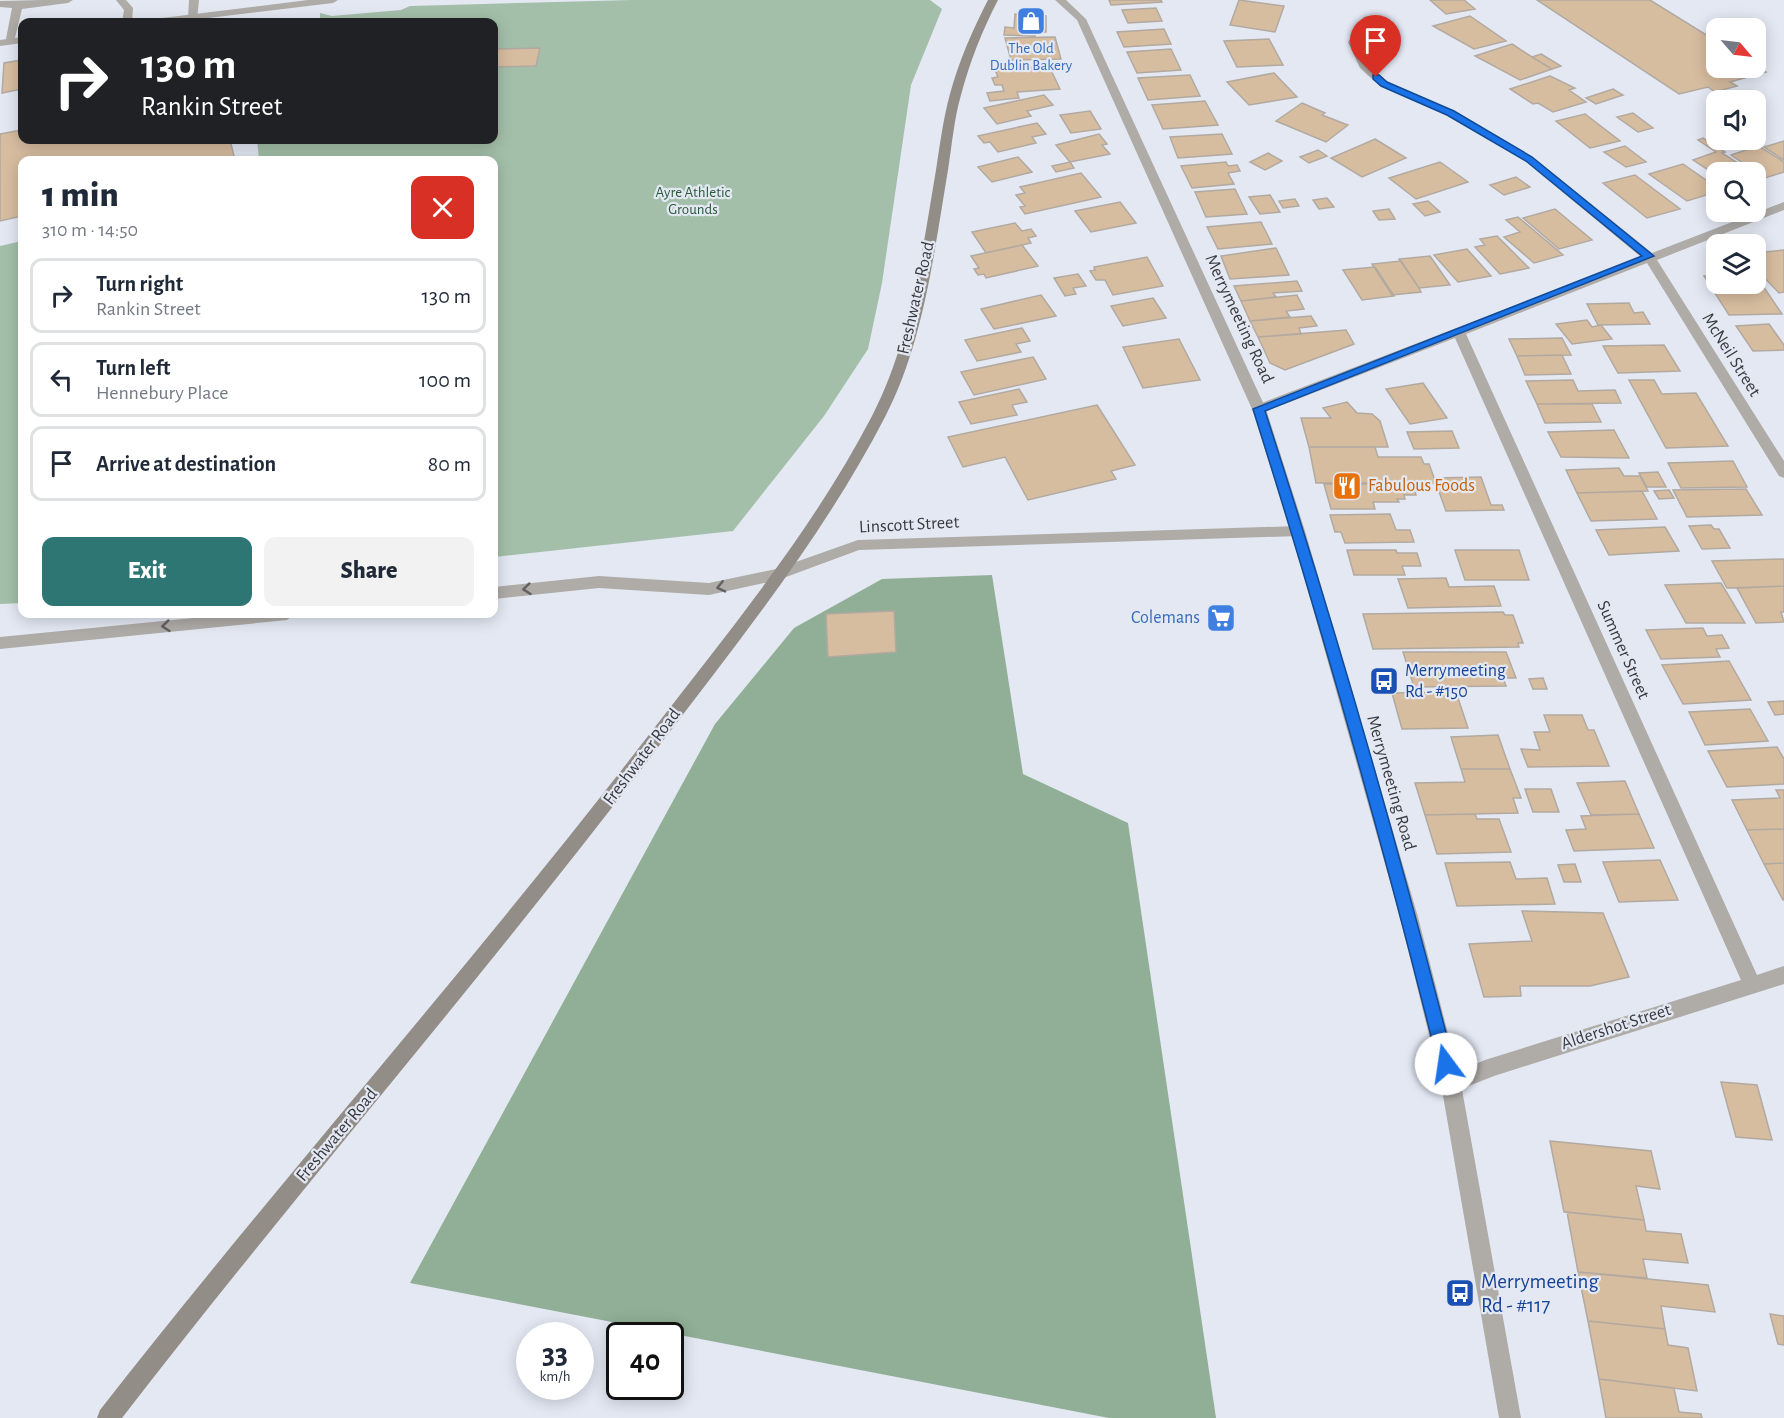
<!DOCTYPE html>
<meta charset="utf-8">
<style>
:root{--surface:#fff;--page:#f2f2f3;--text:#1f2937;--muted:#747a83;--line:#e0e1e3;--accent:#2d7673}
body{margin:0;font-family:"Alegreya Sans",sans-serif;background:var(--page);color:var(--text);height:100vh;display:flex;flex-direction:column;font-size:22px;white-space:nowrap}
*{box-sizing:border-box;margin:0}
p{font-size:20px;color:var(--muted)}
.icon{flex:none;width:33px;height:33px;fill:none;stroke:currentColor;stroke-width:2;stroke-linecap:round;stroke-linejoin:round}
.map{position:relative;flex:1;overflow:hidden}
.panel{position:absolute;left:18px;top:156px;width:480px;height:462px;display:flex;flex-direction:column;background:var(--surface);border-radius:12px;box-shadow:0 3px 15px #0003}
.panel>*{flex:none}
.guide{position:absolute;left:18px;top:18px;width:480px;height:126px;border-radius:12px;box-shadow:0 3px 15px #0003;background:#202124;color:#fff;overflow:hidden}
.needle{width:39px;rotate:118deg}
.tools{position:absolute;left:1706px;top:18px;display:grid;gap:12px}
.tools a{display:grid;place-items:center;width:60px;height:60px;border-radius:12px;background:var(--surface);box-shadow:0 3px 15px #0003;font-size:30px}
.speed{position:absolute;left:516px;top:1322px;display:flex;gap:12px;font-size:30px;font-weight:700;text-align:center}
.speed>*{display:grid;place-content:center;width:78px;height:78px;border-radius:50%;background:var(--surface);box-shadow:0 3px 15px #0003;line-height:1}
.speed small{font-size:15px;font-weight:400}
.speed .limit{border:3px solid #111;border-radius:9px;background:#fff;color:#111}
.pin{position:absolute;display:grid;place-items:center;width:51px;height:51px;color:#fff;margin:-62px -26px;border-radius:50% 50% 50% 0;rotate:-45deg;box-shadow:0 0 6px #0007}
.pin .icon{rotate:45deg}
.me{position:absolute;width:66px;margin:-33px;rotate:346deg;stroke-linejoin:round;filter:drop-shadow(0 0 4px #0008)}
.turn{display:flex;align-items:center;gap:21px;height:126px;padding:0 24px;font-size:27px}
.turn .icon{width:78px;height:78px;stroke-width:2.5}
.turn b{display:block;font-size:42px;line-height:51px}
.round{display:grid;place-items:center;flex:none;width:63px;height:63px;border-radius:12px;background:var(--page)}
.summary{display:flex;align-items:center;justify-content:space-between;height:102px;padding:0 24px}
h1{font-size:36px;font-weight:800;line-height:45px}
.button{display:flex;gap:12px;margin-top:auto;padding:12px 24px}
.button a{flex:1;height:69px;border-radius:12px;background:var(--accent);color:#fff;font-size:24px;font-weight:800;line-height:69px;text-align:center}
.button a+a{background:var(--page);color:var(--text)}
ul{padding:0;list-style:none}
li{display:flex;align-items:center;gap:18px;height:75px;margin:0 12px 9px;padding:0 12px;border:3px solid var(--line);border-radius:12px}
li div{flex:1}
li b{display:block;font-size:22px}
li em{font-style:normal}
.map>svg:first-child{display:block}
.green{fill:#a3bfa9}
.forest{fill:#90af96}
.building{fill:#d7bda0;stroke:#b2a9a0;stroke-width:1.5}
.lines{fill:none;stroke-linecap:round;stroke-linejoin:round}
.service{fill:#afaba7;fill-rule:evenodd}
.minor{fill:#afaba7;fill-rule:evenodd}
.tertiary{fill:#afaba7;fill-rule:evenodd}
.secondary{fill:#938d87;fill-rule:evenodd}
.oneway{stroke:#626263}
.route{fill:#1a73e8;stroke:#114b97;stroke-width:1.5}
.labels{text-anchor:middle;dominant-baseline:central;stroke-width:4.5;stroke-linejoin:round;paint-order:stroke}
.far-shop-label{font-size:15px;fill:#366cbe;stroke:#e3e8f3}
.far-park-label{font-size:15px;fill:#285a37;stroke:#e3e8f3}
.street-label{font-size:18px;fill:#393a3f;stroke:#e3e8f3}
.food-label{font-size:18px;fill:#c56008;stroke:#e3e8f3;text-anchor:start}
.shop-label{font-size:18px;fill:#366cbe;stroke:#e3e8f3;text-anchor:end}
.transit-label{font-size:18px;fill:#164399;stroke:#e3e8f3;text-anchor:start}
.near-transit-label{font-size:21px;fill:#164399;stroke:#e3e8f3;text-anchor:start}
</style>
<div class="map">
<svg width="1784" height="1418" viewBox="0 0 1784 1418">
<rect width="100%" height="100%" fill="#e3e8f3"/>
<path class="green" d="M632,0H930L942,9L911,85L882,283L868,349L824,416L733,531L494,557V160H259L257,140H494V22H320V13L332,16L401,10L410,6Z
M22,241V603L0,604V246Z"/>
<path class="forest" d="M992,575L1023,774L1128,823L1216,1418H1109L410,1283L715,724L794,628L882,579Z"/>
<path class="building" d="M1109,0H1161L1162,2L1111,5Z
M1239,0L1284,6L1275,32L1230,25Z
M1430,0H1464L1475,9L1446,14Z
M1537,0H1650L1716,41V68H1755V65L1766,72L1730,82L1737,86L1715,92L1708,87L1679,94Z
M1156,8L1162,21L1128,23L1122,10Z
M1015,14L1046,16V32H1035V36L1004,35L1005,27L1014,28Z
M1470,16L1506,41L1474,49L1433,26Z
M1164,29L1171,44L1124,47L1117,32Z
M1055,37L1061,59L1011,60L1005,38Z
M1269,39L1283,65L1237,67L1224,41Z
M1512,44L1532,57L1552,69L1520,80L1475,56Z
M540,48L536,66L494,67V49Z
M1171,49L1181,70L1137,73L1127,52Z
M1541,54L1561,66L1552,69L1532,57Z
M22,60V89L2,93L4,63Z
M1049,66L1060,89L1017,92L1019,98L990,101L987,93L1004,91L1002,85H995L992,78L998,77L995,70Z
M1274,73L1297,97L1249,105L1227,82Z
M1190,75L1200,96L1148,100L1138,78Z
M1550,76L1575,88L1569,90L1586,102L1553,112L1538,103L1533,104L1510,89Z
M1613,89L1623,95L1596,104L1586,98Z
M1044,95L1053,105L1027,111L1031,116L997,124L984,108Z
M1205,101L1218,125L1163,129L1152,105Z
M1302,103L1325,113L1322,115L1348,125L1326,142L1276,121Z
M1090,111L1101,129L1071,133L1060,115Z
M1633,113L1653,128L1638,132L1617,117Z
M1585,114L1620,141L1590,148L1556,121Z
M1037,123L1046,134L1032,137L1036,143L998,152L990,142L984,143L978,136Z
M22,130V140H230L235,160H22V216L0,221V134Z
M1099,134L1107,144L1102,145L1110,154L1070,162L1056,145Z
M1222,134L1232,154L1178,158L1170,137Z
M1703,138L1725,152L1722,153L1752,172H1716V175L1693,160L1716,152L1698,140Z
M1375,139L1406,158L1362,177L1331,158Z
M1749,140L1784,162V172L1765,178L1731,155L1749,149L1738,143Z
M1784,141V160L1764,147Z
M1625,146L1646,162L1626,167L1604,152Z
M1318,150L1327,156L1309,163L1300,157Z
M1268,153L1282,161L1265,170L1250,162Z
M1018,157L1032,172L992,182L978,167Z
M1070,162L1074,168L1056,172L1052,166Z
M1226,162L1228,166L1237,165L1240,171L1228,173L1234,184L1192,188L1181,166Z
M1440,162L1468,182L1416,199L1389,178Z
M1683,164L1716,187V192L1687,201L1649,174Z
M1081,173L1101,197L1025,214L1020,207L1025,206L1016,195L1025,193L1020,187Z
M1635,175L1680,209L1647,218L1603,183Z
M1516,177L1530,187L1504,195L1490,185Z
M1235,189L1247,214L1206,217L1195,192Z
M1270,195L1280,212L1260,214L1249,197Z
M1327,198L1334,207L1319,209L1313,200Z
M1295,199L1299,206L1283,208L1279,201Z
M1428,201L1440,212L1425,216L1413,204Z
M1120,202L1136,223L1091,232L1075,211Z
M1389,209L1395,219L1379,220L1373,211Z
M1555,209L1592,240L1559,249L1523,218Z
M1518,217L1563,255L1534,263L1504,237L1520,232L1506,220Z
M1261,222L1272,244L1218,249L1207,227Z
M1015,223L1022,231L1031,229L1036,236L1028,238L1031,243L986,253L972,232Z
M1497,236L1529,268L1500,274L1475,247L1485,245L1480,239Z
M1022,245L1038,266L986,278L984,274L978,275L974,269L979,268L971,256Z
M1276,248L1289,275L1230,279L1221,256Z
M1467,249L1491,276L1458,282L1434,255Z
M1784,250V292L1779,293L1755,268V253Z
M1430,256L1450,285L1419,288L1399,259Z
M1147,257L1163,286L1113,295L1105,280H1096L1090,271L1095,270L1094,267Z
M1401,261L1419,288L1421,292L1392,295L1372,264Z
M1375,267L1394,296L1362,300L1343,270Z
M1078,274L1086,286L1073,288L1076,294L1065,296L1054,278Z
M1716,275V284L1761,283L1782,314L1729,315L1704,276Z
M1297,281L1302,291L1273,293L1276,297L1241,301L1234,286Z
M1041,295L1056,316L994,329L981,309Z
M1297,295L1304,309L1286,311L1290,317L1250,321L1241,301Z
M1153,298L1166,318L1123,326L1111,306Z
M1629,303L1634,313L1643,312L1650,324L1598,325L1587,304Z
M1311,316L1317,326L1299,328L1301,334L1258,337L1250,321Z
M1587,320L1592,327L1601,325L1612,339L1572,344L1556,324Z
M1769,324L1784,345V350L1753,351L1736,326Z
M1022,328L1030,341L1016,344L1021,352L977,361L965,340Z
M1346,330L1354,344L1285,370L1270,363L1258,337Z
M1562,338L1571,355L1517,356L1509,339Z
M1179,339L1200,380L1143,388L1123,347Z
M1664,345L1680,371L1618,373L1603,346Z
M1562,355L1571,374L1525,375L1517,356Z
M1033,357L1046,379L974,395L961,372Z
M1573,380L1578,391L1615,390L1621,403L1537,404L1526,381Z
M1629,380H1654L1662,394L1696,393L1728,446L1666,448Z
M1423,383L1447,418L1410,424L1386,389Z
M1019,389L1027,402L1012,405L1017,415L971,424L959,402Z
M1347,402L1357,413L1372,414L1380,421L1388,447H1309L1301,418H1331L1323,408Z
M1537,404H1592L1601,422L1545,423Z
M1097,405L1135,465L1111,471L1116,479L1028,500L1005,457L963,467L948,437Z
M1614,430L1629,458L1561,457L1548,432Z
M1452,431L1459,448L1414,449L1407,432Z
M1309,447H1375L1378,457H1421L1424,464H1429L1436,483H1316Z
M1733,461L1747,487L1681,488L1668,463Z
M1619,468L1624,476H1640L1648,491L1577,493L1566,470Z
M1658,472L1666,487H1647L1639,473Z
M1481,477L1491,505H1502L1504,510L1446,511L1434,478Z
M1324,484H1413L1416,495H1404L1405,499H1397L1399,502H1373L1375,509H1331Z
M1746,489L1762,515L1687,517L1673,490Z
M1669,490L1674,498L1659,499L1654,491Z
M1642,491L1657,519L1591,521L1577,493Z
M1390,514L1396,530H1410L1414,542L1345,543L1341,532H1335L1330,515Z
M1711,525L1714,529H1719L1730,548L1702,549L1689,526Z
M1665,527L1679,551L1609,555L1596,530Z
M1347,550H1396L1397,553H1417L1421,566H1402L1405,575H1354Z
M1455,550H1519L1529,580H1465Z
M1784,559V586L1727,588L1712,561Z
M1446,578L1449,587L1494,586L1501,606L1408,608L1398,579Z
M1721,583L1745,623H1686L1665,585Z
M1784,586V612H1781L1784,622L1756,623L1737,588Z
M894,611L896,652L828,657L826,614Z
M1503,612L1505,615H1513L1523,643H1518L1519,647L1373,649L1363,614Z
M1703,628L1707,636L1722,635L1729,648L1716,649L1720,657L1661,659L1646,630Z
M1403,652H1506L1516,678H1503L1506,686L1414,687Z
M1729,661L1751,700L1683,704L1662,665Z
M1543,678L1547,689H1533L1529,679Z
M1456,692L1468,728L1402,729L1392,693Z
M1784,701V714L1775,715L1768,702Z
M1750,709L1768,741L1705,745L1689,712Z
M1544,715H1582L1588,730H1594L1609,766L1528,767L1521,749L1540,750L1534,732H1550Z
M1498,735L1510,769H1461L1451,737Z
M1777,747L1784,759V784L1727,787L1708,751Z
M1461,769H1510L1521,798H1513L1518,813L1425,815L1415,783L1465,782Z
M1625,781L1639,814L1591,815L1577,783Z
M1525,789H1551L1559,812H1533Z
M1776,790H1784V829L1747,830L1732,800L1780,798Z
M1475,814L1477,819H1499L1511,852L1437,854L1425,815Z
M1639,814L1654,848L1574,851L1566,830L1586,829L1581,816Z
M1784,829V863L1764,864L1747,830Z
M1660,860L1678,900L1619,902L1603,862Z
M1510,862L1516,879L1547,878L1555,904L1457,906L1445,863Z
M1784,863V900H1783L1764,864Z
M1575,864L1581,882H1564L1558,865Z
M1522,911L1603,913L1629,977L1590,986H1520L1521,996L1484,997L1469,944L1532,941Z
M1721,1082L1757,1085L1772,1140L1736,1137Z
M1550,1141L1651,1151L1660,1189L1636,1186L1644,1220L1564,1212Z
M1567,1212L1644,1220L1646,1231L1681,1234L1688,1263L1643,1259L1647,1278L1578,1272Z
M1578,1272L1708,1285L1715,1312L1661,1306L1665,1329L1588,1321Z
M1770,1314L1784,1316V1345L1778,1344Z
M1588,1321L1665,1329L1668,1345L1688,1348L1697,1391L1599,1379Z
M1599,1379L1674,1388L1679,1412L1701,1414L1702,1418H1606Z"/>
<g class="lines">
<path class="service" d="M43,0H73L68,3L22,9L14,42L5,44L12,8L0,7V1Z
M116,0H126L133,8L132,22H122L124,10Z
M189,0H199L197,20L188,18Z"/>
<path class="minor" d="M1368,16L1373,19L1358,42L1369,65L1388,82L1454,111L1533,157L1652,253L1784,202V210L1657,260L1784,461V478L1779,476L1647,263L1466,334L1757,975L1784,966V984L1494,1076L1451,1093L1444,1091L1441,1084L1444,1077L1485,1060L1741,980L1455,338L1264,412L1259,414L1252,409L1254,406L1641,257L1525,161L1446,115L1380,86L1360,68L1348,42L1364,17Z
M1298,526L1305,531L1298,536L859,550L778,580L709,595L599,588L494,599V587L599,576L709,583L776,569L858,540Z
M234,614H295L287,620L0,649V637Z"/>
<path class="tertiary" d="M308,0H338L333,3L175,22H149L154,19Z
M1055,0H1066L1086,19L1266,409L1305,531L1418,917L1461,1084L1521,1418H1499L1441,1084L1400,917L1291,531L1252,409L1077,20Z
M22,37V43L0,46V40Z"/>
<path class="secondary" d="M988,0H998C982,31 970,61 961,95C954,119 952,145 948,170C934,252 924,342 885,417C824,535 739,641 659,746C486,975 297,1191 122,1418H97L100,1410C278,1182 471,966 648,736C726,635 813,530 872,416C911,341 922,252 936,170C940,145 943,119 950,94C959,61 972,31 988,0Z"/>
</g>
<defs><path id="oneway-chevron" d="M-2-3.5L2.5 0L-2 3.5" fill="none" stroke-width="1.6" stroke-linecap="round" stroke-linejoin="round" transform="scale(1.5)"/></defs>
<g class="oneway">
<use href="#oneway-chevron" transform="translate(721 587) rotate(167)"/>
<use href="#oneway-chevron" transform="translate(527 589) rotate(174)"/>
<use href="#oneway-chevron" transform="translate(166 626) rotate(174)"/>
</g>
<path class="route" d="M1373,75H1379L1387,82L1454,111L1532,157L1654,256L1265,411C1335,626 1398,844 1454,1064L1452,1069L1446,1071L1440,1069L1438,1064C1383,843 1321,625 1253,409L1642,256L1526,161L1447,115L1381,86L1373,79Z"/>
<defs>
<g id="shop-square" transform="scale(1.5)"><rect x="-9" y="-9" width="18" height="18" rx="4" fill="#3f7fe0" stroke="#e3e8f3"/><path d="M-5-2.5h2.3a2.7 3.5 0 0 1 5.4 0H5L5.5 6h-11ZM-1.5-2.5h3a1.5 2.3 0 0 0-3 0Z" fill="#fff"/></g>
<g id="restaurant-square" transform="scale(1.5)"><rect x="-9" y="-9" width="18" height="18" rx="4" fill="#e8710a" stroke="#e3e8f3"/><path d="M-5-6h1v4h1v-4h1v4h1v-4h1v5L-1.5 .5V6h-2V.5L-5-1ZM5-6V6H3V1.5H1.5Q1.5-4 5-6Z" fill="#fff"/></g>
<g id="supermarket-square" transform="scale(1.5)"><rect x="-9" y="-9" width="18" height="18" rx="4" fill="#3f7fe0" stroke="#e3e8f3"/><path d="M-6-5.5h2.5l.6 2H6L4.5 2H-2.5L-4.4-4H-6ZM-1.5 3.2a1.3 1.3 0 1 0 .1 0ZM3 3.2a1.3 1.3 0 1 0 .1 0Z" fill="#fff"/></g>
<g id="bus-square" transform="scale(1.5)"><rect x="-9" y="-9" width="18" height="18" rx="4" fill="#1a4fb4" stroke="#e3e8f3"/><path d="M-5-6H5V4H4V6H2V4H-2V6H-4V4H-5ZM-3.5-4V0h7V-4ZM-3.5 1.2v1.5H-2V1.2ZM2 1.2v1.5H3.5V1.2Z" fill="#fff"/></g>
</defs>
<g fill-rule="evenodd">
<use href="#shop-square" x="1031" y="21"/>
<use href="#restaurant-square" x="1347" y="486"/>
<use href="#supermarket-square" x="1221" y="618"/>
<use href="#bus-square" x="1384" y="681"/>
<use href="#bus-square" x="1460" y="1293"/>
</g>
<g class="labels">
<g class="far-shop-label">
<text x="1031" y="48">The Old<tspan x="1031" dy="17">Dublin Bakery</tspan></text>
</g>
<g class="far-park-label">
<text x="693" y="192">Ayre Athletic<tspan x="693" dy="17">Grounds</tspan></text>
</g>
<g class="street-label">
<text transform="translate(916 298) rotate(-77)">Freshwater Road</text>
<text transform="translate(1239 319) rotate(65)">Merrymeeting Road</text>
<text transform="translate(1731 355) rotate(58)">McNeil Street</text>
<text transform="translate(909 525) rotate(-3)">Linscott Street</text>
<text transform="translate(1623 650) rotate(66)">Summer Street</text>
<text transform="translate(642 757) rotate(-53)">Freshwater Road</text>
<text transform="translate(1391 783) rotate(74)">Merrymeeting Road</text>
<text transform="translate(1616 1027) rotate(-18)">Aldershot Street</text>
<text transform="translate(337 1135) rotate(-50)">Freshwater Road</text>
</g>
<g class="food-label">
<text x="1368" y="486">Fabulous Foods</text>
</g>
<g class="shop-label">
<text x="1200" y="618">Colemans</text>
</g>
<g class="transit-label">
<text x="1405" y="671">Merrymeeting<tspan x="1405" dy="21">Rd - #150</tspan></text>
</g>
<g class="near-transit-label">
<text x="1481" y="1281">Merrymeeting<tspan x="1481" dy="24">Rd - #117</tspan></text>
</g>
</g>
</svg>
<div class="tools">
<a><svg class="needle" viewBox="-14 -14 28 28"><path d="M0-13l5 13h-10z" fill="#e53935"/><path d="M0 13l5-13h-10z" fill="#747a83"/></svg></a>
<a><svg class="icon" aria-label="sound" viewBox="0 0 24 24"><path d="M4 9h4l5-4v14l-5-4H4zM17 9q2 3 0 6"/></svg></a>
<a><svg class="icon" aria-label="search" viewBox="0 0 24 24"><circle cx="10" cy="10" r="6"/><path d="M15 15l6 6"/></svg></a>
<a><svg class="icon" aria-label="layers" viewBox="0 0 24 24"><path d="M12 4l9 5-9 5-9-5zM3 14l9 5 9-5"/></svg></a>
</div>
<div class="speed"><div>33<small>km/h</small></div><div class="limit">40</div></div>
<div class="pin" style="left:1376px;top:77px;background:#d93025"><svg class="icon" aria-label="arrive" viewBox="0 0 24 24"><path d="M6 21V4h12l-3 4 3 4H6"/></svg></div>
<svg class="me" style="left:1446px;top:1064px" viewBox="-20 -20 40 40"><circle r="19" fill="#fff"/><path d="M0-13L10 11 0 6-10 11z" fill="#1a73e8"/></svg>
<div class="guide">
<div class="turn"><svg class="icon" aria-label="right" viewBox="0 0 24 24"><path d="M7 20v-9h11M14 6l5 5-5 5"/></svg><div><b>130 m</b>Rankin Street</div></div>
</div>
<section class="panel">
<div class="summary"><div><h1>1 min</h1><p>310 m · 14:50</p></div><a class="round" style="background:#d93025;color:#fff"><svg class="icon" aria-label="close" viewBox="0 0 24 24"><path d="M6 6l12 12M18 6L6 18"/></svg></a></div>
<ul>
<li><svg class="icon" aria-label="right" viewBox="0 0 24 24"><path d="M7 20v-9h11M14 6l5 5-5 5"/></svg><div><b>Turn right</b><p>Rankin Street</p></div><em>130 m</em></li>
<li><svg class="icon" aria-label="left" viewBox="0 0 24 24"><path d="M17 20v-9H6M10 6l-5 5 5 5"/></svg><div><b>Turn left</b><p>Hennebury Place</p></div><em>100 m</em></li>
<li><svg class="icon" aria-label="arrive" viewBox="0 0 24 24"><path d="M6 21V4h12l-3 4 3 4H6"/></svg><div><b>Arrive at destination</b></div><em>80 m</em></li>
</ul>
<div class="button"><a>Exit</a><a>Share</a></div>
</section>
</div>
